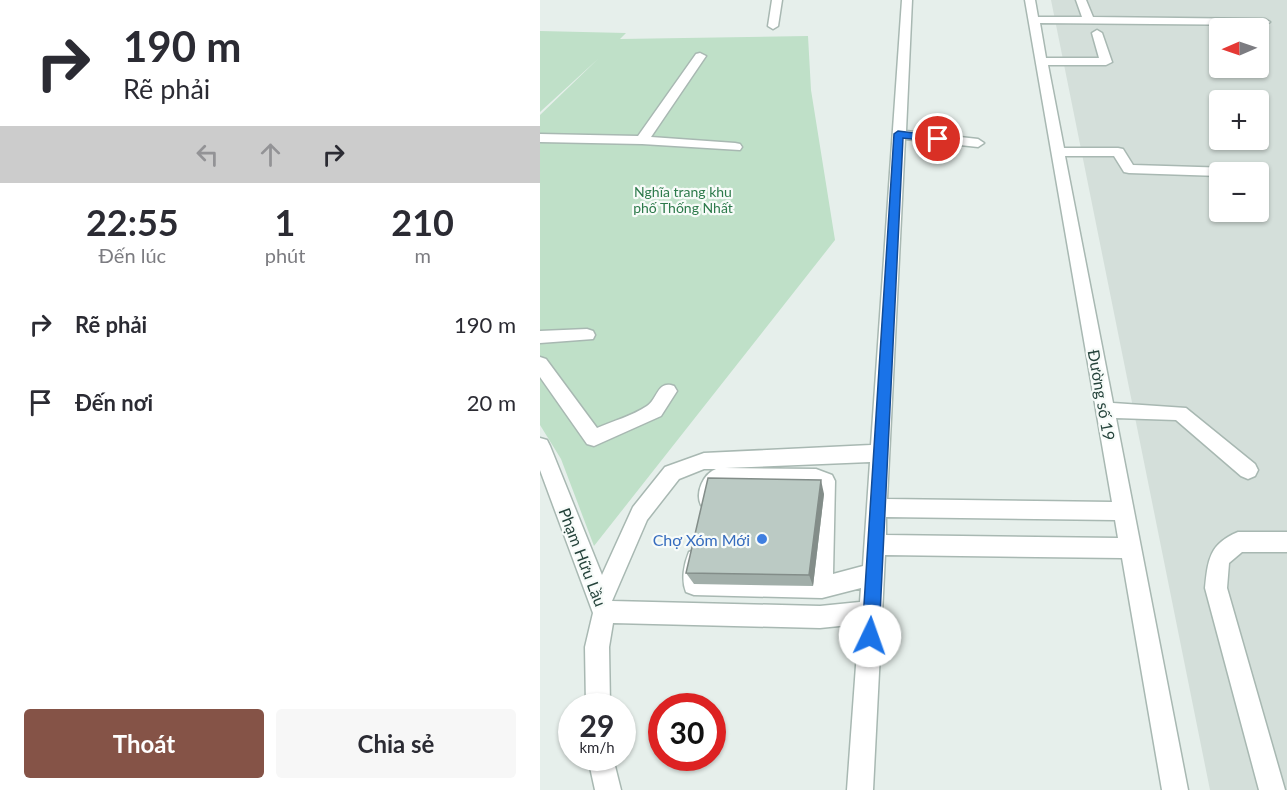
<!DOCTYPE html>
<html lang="vi">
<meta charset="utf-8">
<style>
:root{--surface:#fff;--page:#f7f7f7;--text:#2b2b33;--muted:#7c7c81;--accent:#855347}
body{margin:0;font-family:Lato,sans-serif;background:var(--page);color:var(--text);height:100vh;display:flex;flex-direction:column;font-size:22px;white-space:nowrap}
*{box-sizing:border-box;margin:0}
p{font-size:20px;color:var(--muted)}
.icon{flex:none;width:33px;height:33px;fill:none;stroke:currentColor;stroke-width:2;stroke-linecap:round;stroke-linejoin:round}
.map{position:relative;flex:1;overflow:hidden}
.side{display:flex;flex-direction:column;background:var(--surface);width:540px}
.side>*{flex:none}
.top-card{background:#fff;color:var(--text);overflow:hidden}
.needle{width:39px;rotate:268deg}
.buttons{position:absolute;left:669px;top:18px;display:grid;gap:12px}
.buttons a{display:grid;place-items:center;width:60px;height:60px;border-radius:6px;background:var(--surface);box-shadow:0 2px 4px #0004;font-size:30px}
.speed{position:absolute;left:18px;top:693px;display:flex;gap:12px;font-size:30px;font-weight:700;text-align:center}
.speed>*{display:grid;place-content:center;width:78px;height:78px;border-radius:50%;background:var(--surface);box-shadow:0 2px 4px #0004;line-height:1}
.speed small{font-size:15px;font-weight:400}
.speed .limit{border:9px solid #d22;background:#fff;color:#111}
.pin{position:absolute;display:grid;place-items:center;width:51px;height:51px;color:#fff;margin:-26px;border:3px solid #fff;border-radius:50%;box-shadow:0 2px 6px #0007}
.me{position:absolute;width:66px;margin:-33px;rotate:3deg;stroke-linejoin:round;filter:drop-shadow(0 0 4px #0008)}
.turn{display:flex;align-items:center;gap:21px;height:126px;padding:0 24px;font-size:27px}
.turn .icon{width:78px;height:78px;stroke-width:2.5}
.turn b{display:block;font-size:42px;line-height:51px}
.lanes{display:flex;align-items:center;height:57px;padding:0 24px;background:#0003;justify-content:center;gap:30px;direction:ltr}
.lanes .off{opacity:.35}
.eta{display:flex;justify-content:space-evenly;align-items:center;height:102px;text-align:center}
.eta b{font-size:36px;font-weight:700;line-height:42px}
.button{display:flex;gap:12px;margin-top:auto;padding:12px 24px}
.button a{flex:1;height:69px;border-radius:6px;background:var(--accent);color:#fff;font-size:24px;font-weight:700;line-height:69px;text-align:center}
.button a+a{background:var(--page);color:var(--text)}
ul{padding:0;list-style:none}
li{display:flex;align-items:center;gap:18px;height:78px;padding:0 24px}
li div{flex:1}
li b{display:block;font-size:22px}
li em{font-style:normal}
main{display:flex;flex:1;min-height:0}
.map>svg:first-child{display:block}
.built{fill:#d4dfda;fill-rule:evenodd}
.green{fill:#bfe0c8}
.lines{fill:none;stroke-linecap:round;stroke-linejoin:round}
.minor-casing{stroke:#a8b8b2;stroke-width:3}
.minor{fill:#fff;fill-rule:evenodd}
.wall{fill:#a1aea9}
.shaded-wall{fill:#838d89}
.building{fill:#bbcac4;stroke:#838d89;stroke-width:1.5}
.route{fill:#1a73e8;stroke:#114b97;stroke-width:1.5}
.shop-dot{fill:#3f7fe0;stroke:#f7fbf9;stroke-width:2}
.labels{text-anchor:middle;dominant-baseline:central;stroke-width:4.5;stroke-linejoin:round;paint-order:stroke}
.far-park-label{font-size:14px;fill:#2d7a4b;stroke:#f7fbf9}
.street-label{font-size:16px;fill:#24423a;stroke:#f7fbf9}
.shop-label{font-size:16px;fill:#366cbe;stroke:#f7fbf9;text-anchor:end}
</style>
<main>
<section class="side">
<div class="top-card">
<div class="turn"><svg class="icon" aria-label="right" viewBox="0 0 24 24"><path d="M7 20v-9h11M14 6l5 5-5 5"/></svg><div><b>190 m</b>Rẽ phải</div></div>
<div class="lanes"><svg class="icon off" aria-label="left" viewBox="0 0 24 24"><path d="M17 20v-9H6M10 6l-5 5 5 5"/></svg><svg class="icon off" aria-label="ahead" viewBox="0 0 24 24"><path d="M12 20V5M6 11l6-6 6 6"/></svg><svg class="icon" aria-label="right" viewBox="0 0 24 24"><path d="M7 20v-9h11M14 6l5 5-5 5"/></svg></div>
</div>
<div class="eta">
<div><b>22:55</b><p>Đến lúc</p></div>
<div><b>1</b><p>phút</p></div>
<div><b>210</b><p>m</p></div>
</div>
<ul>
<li><svg class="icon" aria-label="right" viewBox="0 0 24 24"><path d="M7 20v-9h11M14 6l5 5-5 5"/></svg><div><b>Rẽ phải</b></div><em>190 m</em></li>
<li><svg class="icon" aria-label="arrive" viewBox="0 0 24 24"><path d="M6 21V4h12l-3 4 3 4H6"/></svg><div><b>Đến nơi</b></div><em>20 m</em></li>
</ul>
<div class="button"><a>Thoát</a><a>Chia sẻ</a></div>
</section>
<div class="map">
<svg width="747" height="790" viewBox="0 0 747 790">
<rect width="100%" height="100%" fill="#e6efeb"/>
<path class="built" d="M511,0H747V790H670ZM680,28H718V68H680ZM680,100H718V140H680ZM680,172H718V212H680Z"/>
<path class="green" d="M0,31L86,33L80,39L268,36L271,90L295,240L54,546L21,459L0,425V115L59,58L0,112Z"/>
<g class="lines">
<g class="minor-casing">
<path id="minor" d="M232,0H242L238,26L233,29L228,26Z
M362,0H372L366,131L438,139L444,143L438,147L365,139L347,499L572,502L485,0H495L498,17H542L536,0H546L553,17L725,19L730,22L725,25L500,23L506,58H559L552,33L557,30L562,33L572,62L566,65H508L524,148H578L583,149L593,165L691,168L698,172H680V176L589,173L584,172L574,156H525L573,403L646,408L715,464L718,470L715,476L708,479L701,476L636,420L576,418L648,790H622L582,558L345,555L333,790H307L319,624L280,628L73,623L69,647L70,706H46L45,647L53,613L0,470V438L7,440L10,446L62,575L93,507L125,467L164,453L331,445ZM330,462L323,566L293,574L295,481L292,475L276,469L185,468ZM164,469H176C163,474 155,493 161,505L168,508L175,505L182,486L275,487L272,576L166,574L168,559L165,552L157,549L149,552C144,564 141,580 146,592L154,595L282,598L321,588L320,602L280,606L72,601L107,520L139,479ZM346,517L575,520L578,538L346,535Z
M160,53L166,56L111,137L195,143L200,144L202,147L200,150L102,144L0,142V134L98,136L156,54Z
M47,329L53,331L55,335L53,339L0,343V331Z
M0,357L6,359L57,428C73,421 92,416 107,406C118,399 117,380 134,386L137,391L121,416L54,446L47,444L0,377Z
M698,532H747V552H702L689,563L687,588L745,790H719L665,588C668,560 669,544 698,532Z
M48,758H73L81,790H55Z"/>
</g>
<use href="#minor" class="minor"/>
</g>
<path class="wall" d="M284,494L273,586L154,584L146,573Z"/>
<path class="shaded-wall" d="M281,480L284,494L273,586L269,575Z"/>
<path class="building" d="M168,478L281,480L269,575L146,573Z"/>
<path class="route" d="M358,131L398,136L403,139L398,142L363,138L339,636L337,642L330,644L324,642L322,636L354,134Z"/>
<circle class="shop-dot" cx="222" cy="539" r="6"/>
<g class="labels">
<g class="far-park-label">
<text x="143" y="191">Nghĩa trang khu<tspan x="143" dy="16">phố Thống Nhất</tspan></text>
</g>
<g class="street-label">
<text transform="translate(562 395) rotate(80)">Đường số 19</text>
<text transform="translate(43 557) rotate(69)">Phạm Hữu Lầu</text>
</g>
<g class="shop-label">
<text x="210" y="539">Chợ Xóm Mới</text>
</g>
</g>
</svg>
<div class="buttons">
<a><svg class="needle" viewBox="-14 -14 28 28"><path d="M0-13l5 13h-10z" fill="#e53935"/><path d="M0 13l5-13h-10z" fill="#7c7c81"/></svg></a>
<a>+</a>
<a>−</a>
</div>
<div class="speed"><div>29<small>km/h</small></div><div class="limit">30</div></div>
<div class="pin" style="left:398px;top:139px;background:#d93025"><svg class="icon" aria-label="arrive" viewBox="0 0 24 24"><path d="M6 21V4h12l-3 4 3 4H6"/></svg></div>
<svg class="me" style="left:330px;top:636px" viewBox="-20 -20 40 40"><circle r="19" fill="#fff"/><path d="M0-13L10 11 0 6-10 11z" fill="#1a73e8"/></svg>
</div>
</main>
